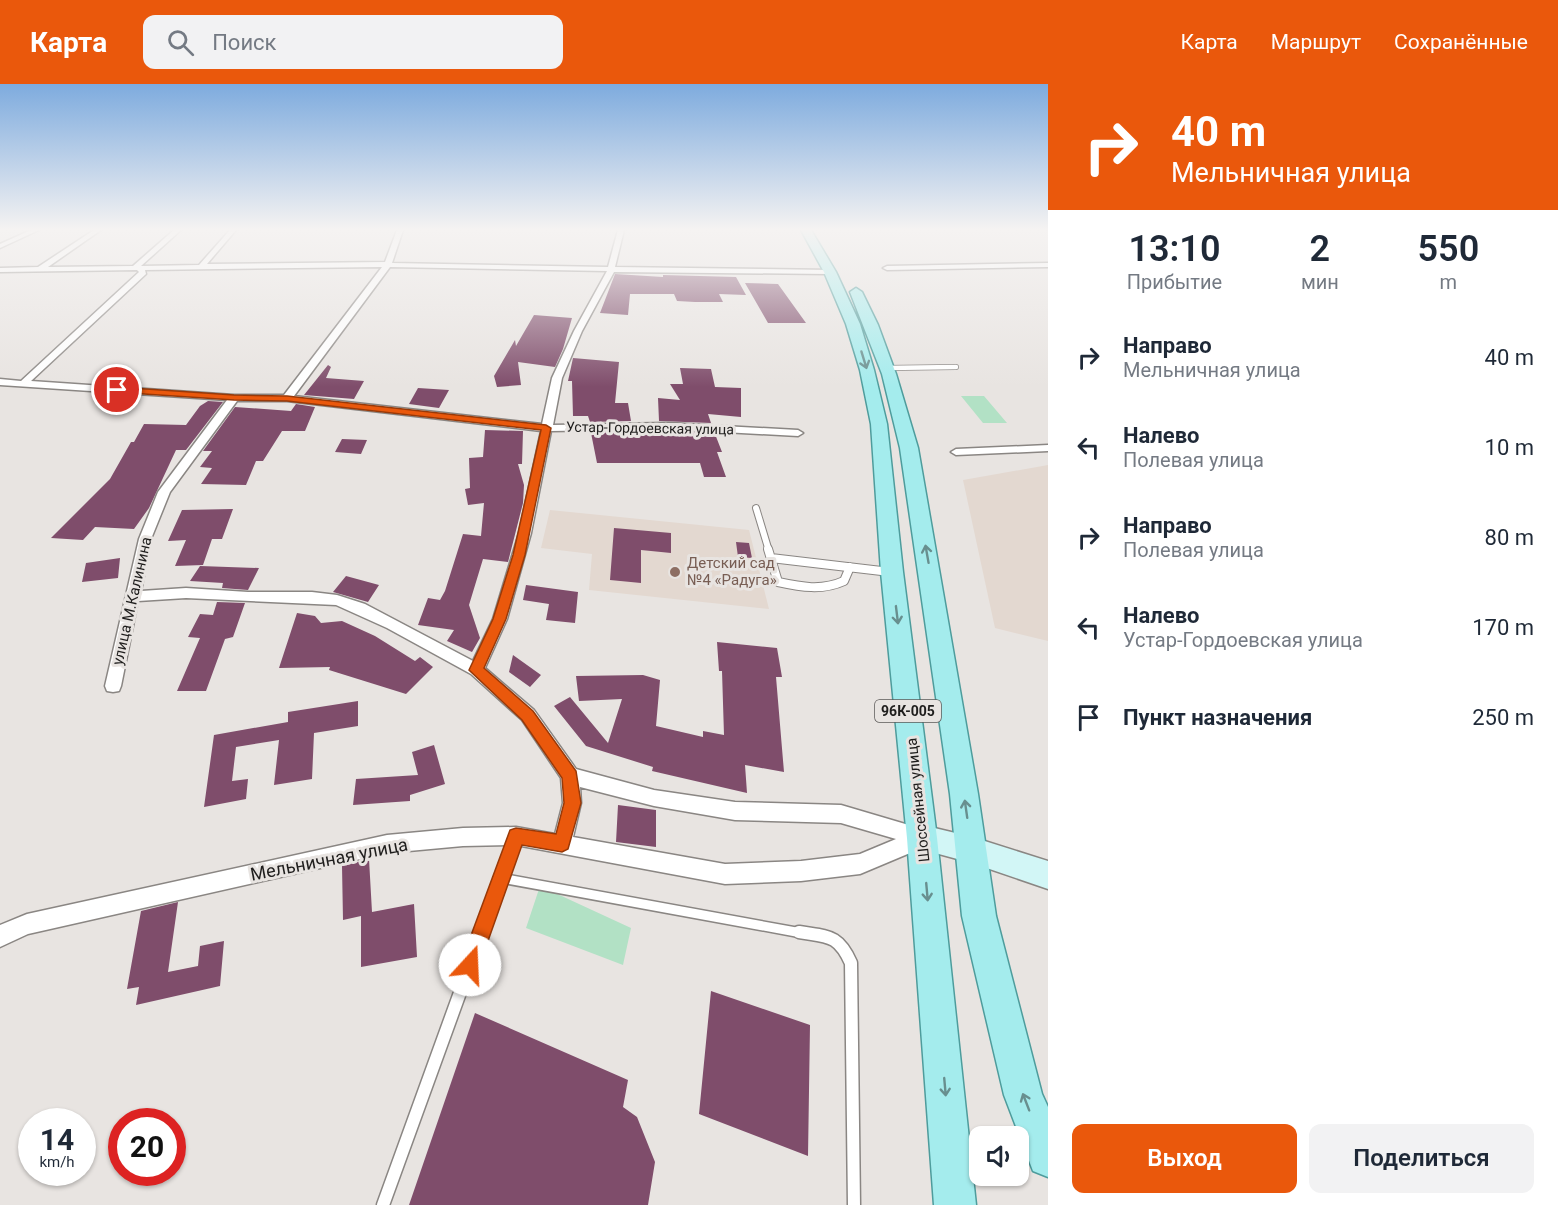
<!DOCTYPE html>
<html lang="ru">
<meta charset="utf-8">
<style>
:root{--surface:#fff;--page:#f2f2f3;--text:#1f2937;--muted:#747a83;--accent:#ea580c}
body{margin:0;font-family:Roboto,sans-serif;background:var(--page);color:var(--text);height:100vh;display:flex;flex-direction:column;font-size:22px;white-space:nowrap}
*{box-sizing:border-box;margin:0}
p{font-size:20px;color:var(--muted)}
.icon{flex:none;width:33px;height:33px;fill:none;stroke:currentColor;stroke-width:2;stroke-linecap:round;stroke-linejoin:round}
.map{position:relative;flex:1;overflow:hidden}
.sheet{display:flex;flex-direction:column;background:var(--surface);width:510px}
.sheet>*{flex:none}
.hud{background:#ea580c;color:#fff;overflow:hidden}
.tools{position:absolute;left:969px;top:1042px;display:grid;gap:12px}
.tools a{display:grid;place-items:center;width:60px;height:60px;border-radius:12px;background:var(--surface);box-shadow:0 2px 4px #0004;font-size:30px}
.speed{position:absolute;left:18px;top:1024px;display:flex;gap:12px;font-size:30px;font-weight:700;text-align:center}
.speed>*{display:grid;place-content:center;width:78px;height:78px;border-radius:50%;background:var(--surface);box-shadow:0 2px 4px #0004;line-height:1}
.speed small{font-size:15px;font-weight:400}
.speed .limit{border:9px solid #d22;background:#fff;color:#111}
.pin{position:absolute;display:grid;place-items:center;width:51px;height:51px;color:#fff;margin:-26px;border:3px solid #fff;border-radius:50%;box-shadow:0 2px 6px #0007}
.me{position:absolute;width:66px;margin:-33px;rotate:20deg;stroke-linejoin:round;filter:drop-shadow(0 0 4px #0008)}
.turn{display:flex;align-items:center;gap:21px;height:126px;padding:0 24px;font-size:27px}
.turn .icon{width:78px;height:78px;stroke-width:2.5}
.turn b{display:block;font-size:42px;line-height:51px}
.eta{display:flex;justify-content:space-evenly;align-items:center;height:102px;text-align:center}
.eta b{font-size:36px;font-weight:600;line-height:42px}
.cta{display:flex;gap:12px;margin-top:auto;padding:12px 24px}
.cta a{flex:1;height:69px;border-radius:12px;background:var(--accent);color:#fff;font-size:24px;font-weight:600;line-height:69px;text-align:center}
.cta a+a{background:var(--page);color:var(--text)}
ul{padding:0;list-style:none}
li{display:flex;align-items:center;gap:18px;height:90px;padding:0 24px}
li div{flex:1}
li b{display:block;font-size:22px}
li em{font-style:normal}
header{display:flex;align-items:center;gap:36px;box-sizing:border-box;height:84px;padding:0 30px;background:var(--accent);color:#fff}
header strong{font-size:28px}
nav{display:flex;gap:33px;margin-inline-start:auto;font-size:21px}
.search{width:420px;height:54px;background:var(--page);display:flex;align-items:center;gap:15px;box-sizing:border-box;padding:0 21px;border-radius:12px;color:var(--muted);font-size:22px}
main{display:flex;flex:1;min-height:0}
.map>svg:first-child{display:block}
.built{fill:#e3d8d0}
.green{fill:#b2e1c5}
.building{fill:#7f4d6b}
.lines{fill:none;stroke-linecap:round;stroke-linejoin:round}
.service-far4-casing{stroke:#8a8683;stroke-width:6}
.service-far3-casing{stroke:#8a8683;stroke-width:8}
.service-far2-casing{stroke:#8a8683;stroke-width:10}
.service-far1-casing{stroke:#8a8683;stroke-width:12}
.service-casing{stroke:#8a8683;stroke-width:15}
.minor-casing{stroke:#8a8683;stroke-width:3}
.secondary-casing{stroke:#8a8683;stroke-width:3}
.primary-casing{stroke:#4e9c9c;stroke-width:3}
.service-far4{stroke:#fff;stroke-width:4.5}
.service-far3{stroke:#fff;stroke-width:6}
.service-far2{stroke:#fff;stroke-width:8}
.service-far1{stroke:#fff;stroke-width:9}
.service{stroke:#fff;stroke-width:12}
.minor{fill:#fff;fill-rule:evenodd}
.secondary{fill:#d2f6f6;fill-rule:evenodd}
.primary{fill:#a4eced;fill-rule:evenodd}
.oneway{stroke:#688f8f}
.route{fill:#ea580c;stroke:#983908;stroke-width:1.5}
.education-dot{fill:#8d6e63;stroke:#e8e4e1;stroke-width:2}
.labels{text-anchor:middle;dominant-baseline:central;stroke-width:6;stroke-linejoin:round;paint-order:stroke}
.far-street-label{font-size:14px;fill:#1f1e1d;stroke:#e8e4e1}
.shield{fill:#e8e4e1;stroke:#5b5958;stroke-width:1.5}
.shield-label{font-size:14px;font-weight:bold;fill:#1f1e1d}
.education-label{font-size:15px;fill:#785e54;stroke:#e8e4e1;text-anchor:start}
.street-label{font-size:15px;fill:#1f1e1d;stroke:#e8e4e1}
.near-street-label{font-size:18px;fill:#1f1e1d;stroke:#e8e4e1}
</style>
<header>
<strong>Карта</strong>
<div class="search"><svg class="icon" aria-label="search" viewBox="0 0 24 24"><circle cx="10" cy="10" r="6"/><path d="M15 15l6 6"/></svg>Поиск</div>
<nav><a>Карта</a><a>Маршрут</a><a>Сохранённые</a></nav>
</header>
<main>
<div class="map">
<svg width="1048" height="1121" viewBox="0 0 1048 1121">
<rect width="100%" height="100%" fill="#e8e4e1"/>
<path class="built" d="M1048,381V557L995,544L963,396Z
M550,426L749,446L769,525L589,506L592,470L541,464Z"/>
<path class="green" d="M961,312H984L1007,339H983Z
M540,802L631,844L623,881L526,844Z"/>
<path class="building" d="M615,190L663,193V191L736,193L746,211L719,210L723,218H695L677,217L674,210H630L628,231L600,229Z
M745,199L778,200L806,239H768Z
M534,231L572,234L563,265L555,283L518,278L521,301L497,303L494,292L515,256L516,262Z
M573,274L619,278L615,319H628L631,337L590,338L588,332H573L572,297H568Z
M328,281L331,283L326,294L364,297L354,315L304,311Z
M680,284L711,285L715,303L741,304V333L708,330L711,339L659,337L658,314L680,316L670,300H683Z
M418,304L449,306L439,324L409,320Z
M208,317L223,318L186,366H176L149,424L134,445L95,443L83,456L51,454L110,395L131,358H134L144,340L186,341L200,322Z
M296,320L315,323L305,347H282L263,377H256L246,401L201,400L212,384L200,383L212,367H203L235,323L291,327Z
M485,346L523,347L522,380H518L524,401L523,419L508,478L483,475L469,521L480,554L472,568L447,557L454,546L418,541L428,514L440,516L445,507L463,450L481,452L484,419L468,421L465,405L470,404L469,374L483,373Z
M668,347L715,350L722,368H717L726,393H704L700,379H597L591,349Z
M342,355L367,356L361,370L335,368Z
M233,425L222,455H212L203,481L175,482L186,456L168,457L182,426Z
M614,444L671,449V469L641,466V499L610,496Z
M736,458L749,459L752,474L738,473Z
M120,474L118,494L82,498L86,479Z
M200,482L259,484L248,506L222,504L223,499L190,497Z
M346,492L379,501L368,518L333,508Z
M526,501L578,508L575,539L546,536L549,520L523,516Z
M217,518L245,519L233,553L225,555L206,607H177L200,554L188,553L200,530L213,531Z
M297,529L315,532L321,539L342,537L375,552L415,577L420,573L433,583L406,610L329,586L330,583L279,584Z
M717,558L777,564L782,593H776L784,688L745,681L747,709L652,687L653,683L586,662L554,622L570,613L608,659L622,615L579,617L576,592L643,591L660,596L656,642L703,653V647L724,651L722,587H719Z
M513,571L541,591L530,603L509,588Z
M358,617V642L314,649L312,695L274,701L279,656L236,663L232,697L248,695L246,715L204,723L214,651L288,638V628Z
M434,661L445,700L410,711V717L353,721L356,695L418,691L412,668Z
M618,721L656,726V763L616,758Z
M369,775L372,828L414,820L417,873L361,883V832L343,836L342,782Z
M178,818L168,888L198,882L200,862L224,857L220,902L136,921L139,903L127,905L141,827Z
M711,907L810,941L808,1072L699,1030Z
M475,929L628,996L623,1023L637,1033L655,1078L648,1121H409Z"/>
<g class="lines">
<g class="service-far4-casing">
<path id="service-far4" d="M886,284L956,283"/>
</g>
<g class="service-far3-casing">
<path id="service-far3" d="M756,424L769,467"/>
</g>
<g class="service-far2-casing">
<path id="service-far2" d="M768,465L778,498C801,503 822,507 844,497L850,483
M771,474L890,488"/>
</g>
<g class="service-far1-casing">
<path id="service-far1" d="M501,794L807,850
M481,850L516,753"/>
</g>
<g class="service-casing">
<path id="service" d="M799,848C828,853 838,850 851,879L854,1121
M383,1121L482,848"/>
</g>
<g class="minor-casing">
<path id="minor" d="M31,146H39L0,164V160Z
M94,146H101L48,183L133,182L174,146H181L141,182L199,181L230,146H236L207,180L385,178L397,146H403L392,179L608,183L618,146H624L615,183L833,186L830,190L614,188L582,247L562,294L553,341L668,339L798,346L803,349L798,352L668,345L551,347L531,449L507,535L485,584L534,626L576,685L654,706L735,718L841,721L929,747L932,754L929,761L860,790L801,797L725,800L516,761L463,762L387,769L28,850L0,863V841L27,830L387,751L463,744L516,743L555,750L563,719L561,694L522,636L471,590L387,544L336,521L186,514L138,517L121,602L119,607L113,608L107,607L105,602L139,455L158,408L227,316L0,301V295L21,297L139,188L137,186L0,188V184L38,183ZM382,183L284,311H234L31,297L146,190L145,186ZM390,183L607,187L574,247L552,294L542,340L294,312ZM237,317H287L541,347L519,449L493,535L473,577L365,520L337,511L312,508H248L186,504L141,507L151,455L170,408ZM580,703L654,722L735,736L841,739L896,755L860,770L801,777L725,780L573,753L581,719Z
M1048,179V183L887,186L883,184L887,182Z
M1048,361V367L956,371L951,368L956,365Z"/>
</g>
<g class="secondary-casing">
<path id="secondary" d="M922,741L972,753L1048,777V805L972,779L913,763L909,754L913,745Z"/>
</g>
<g class="primary-casing">
<path id="primary" d="M801,146H811L836,188L860,240L874,286L887,340L903,488L937,754L976,1121H934L907,754L881,488L871,340L860,286L846,240L824,188Z
M856,204L862,208L878,241L896,290L918,364L978,710L996,832L1042,1010L1048,1023V1093L1033,1087L1004,1011L962,832L950,710L900,364L882,290L850,208Z"/>
</g>
<use href="#service-far4" class="service-far4"/>
<use href="#service-far3" class="service-far3"/>
<use href="#service-far2" class="service-far2"/>
<use href="#service-far1" class="service-far1"/>
<use href="#service" class="service"/>
<use href="#minor" class="minor"/>
<use href="#secondary" class="secondary"/>
<use href="#primary" class="primary"/>
</g>
<defs><path id="oneway-shaft" d="M-6 0H5M1.5-3L5.5 0L1.5 3" fill="none" stroke-width="1.6" stroke-linecap="round" stroke-linejoin="round" transform="scale(1.5)"/></defs>
<g class="oneway">
<use href="#oneway-shaft" transform="translate(864 276) rotate(73)"/>
<use href="#oneway-shaft" transform="translate(927 470) rotate(-100)"/>
<use href="#oneway-shaft" transform="translate(897 531) rotate(83)"/>
<use href="#oneway-shaft" transform="translate(966 725) rotate(-98)"/>
<use href="#oneway-shaft" transform="translate(927 808) rotate(85)"/>
<use href="#oneway-shaft" transform="translate(945 1003) rotate(85)"/>
<use href="#oneway-shaft" transform="translate(1026 1018) rotate(-111)"/>
</g>
<linearGradient id="sky" x2="0" y2="1"><stop stop-color="#7eabde"/><stop offset="0.48" stop-color="#f5f3f2"/><stop offset="1" stop-color="#f5f3f2" stop-opacity="0"/></linearGradient>
<rect width="1048" height="303" fill="url(#sky)"/>
<path class="route" d="M117,303L234,311L287,312L546,341L551,344L525,471L506,535L484,584L533,627L576,687L581,719L568,765L562,768L522,761L477,888L470,891L463,888L460,881L510,746L516,744L556,750L564,719L562,694L522,636L469,586L493,535L513,471L541,346L287,317L234,316L114,308L112,306Z"/>
<circle class="education-dot" cx="675" cy="488" r="6"/>
<g class="labels">
<g class="far-street-label">
<text transform="translate(650 344) rotate(1)">Устар-Гордоевская улица</text>
</g>
<rect class="shield" x="875" y="616" width="66" height="22" rx="4.5"/>
<g class="shield-label">
<text x="908" y="627">96К-005</text>
</g>
<g class="education-label">
<text x="687" y="479">Детский сад<tspan x="687" dy="17">№4 «Радуга»</tspan></text>
</g>
<g class="street-label">
<text transform="translate(132 517) rotate(-77)">улица М.Калинина</text>
<text transform="translate(918 716) rotate(-96)">Шоссейная улица</text>
</g>
<g class="near-street-label">
<text transform="translate(329 775) rotate(-11)">Мельничная улица</text>
</g>
</g>
</svg>
<div class="tools">
<a><svg class="icon" aria-label="sound" viewBox="0 0 24 24"><path d="M4 9h4l5-4v14l-5-4H4zM17 9q2 3 0 6"/></svg></a>
</div>
<div class="speed"><div>14<small>km/h</small></div><div class="limit">20</div></div>
<div class="pin" style="left:117px;top:306px;background:#d93025"><svg class="icon" aria-label="arrive" viewBox="0 0 24 24"><path d="M6 21V4h12l-3 4 3 4H6"/></svg></div>
<svg class="me" style="left:470px;top:881px" viewBox="-20 -20 40 40"><circle r="19" fill="#fff"/><path d="M0-13L10 11 0 6-10 11z" fill="#ea580c"/></svg>
</div>
<section class="sheet">
<div class="hud">
<div class="turn"><svg class="icon" aria-label="right" viewBox="0 0 24 24"><path d="M7 20v-9h11M14 6l5 5-5 5"/></svg><div><b>40 m</b>Мельничная улица</div></div>
</div>
<div class="eta">
<div><b>13:10</b><p>Прибытие</p></div>
<div><b>2</b><p>мин</p></div>
<div><b>550</b><p>m</p></div>
</div>
<ul>
<li><svg class="icon" aria-label="right" viewBox="0 0 24 24"><path d="M7 20v-9h11M14 6l5 5-5 5"/></svg><div><b>Направо</b><p>Мельничная улица</p></div><em>40 m</em></li>
<li><svg class="icon" aria-label="left" viewBox="0 0 24 24"><path d="M17 20v-9H6M10 6l-5 5 5 5"/></svg><div><b>Налево</b><p>Полевая улица</p></div><em>10 m</em></li>
<li><svg class="icon" aria-label="right" viewBox="0 0 24 24"><path d="M7 20v-9h11M14 6l5 5-5 5"/></svg><div><b>Направо</b><p>Полевая улица</p></div><em>80 m</em></li>
<li><svg class="icon" aria-label="left" viewBox="0 0 24 24"><path d="M17 20v-9H6M10 6l-5 5 5 5"/></svg><div><b>Налево</b><p>Устар-Гордоевская улица</p></div><em>170 m</em></li>
<li><svg class="icon" aria-label="arrive" viewBox="0 0 24 24"><path d="M6 21V4h12l-3 4 3 4H6"/></svg><div><b>Пункт назначения</b></div><em>250 m</em></li>
</ul>
<div class="cta"><a>Выход</a><a>Поделиться</a></div>
</section>
</main>
